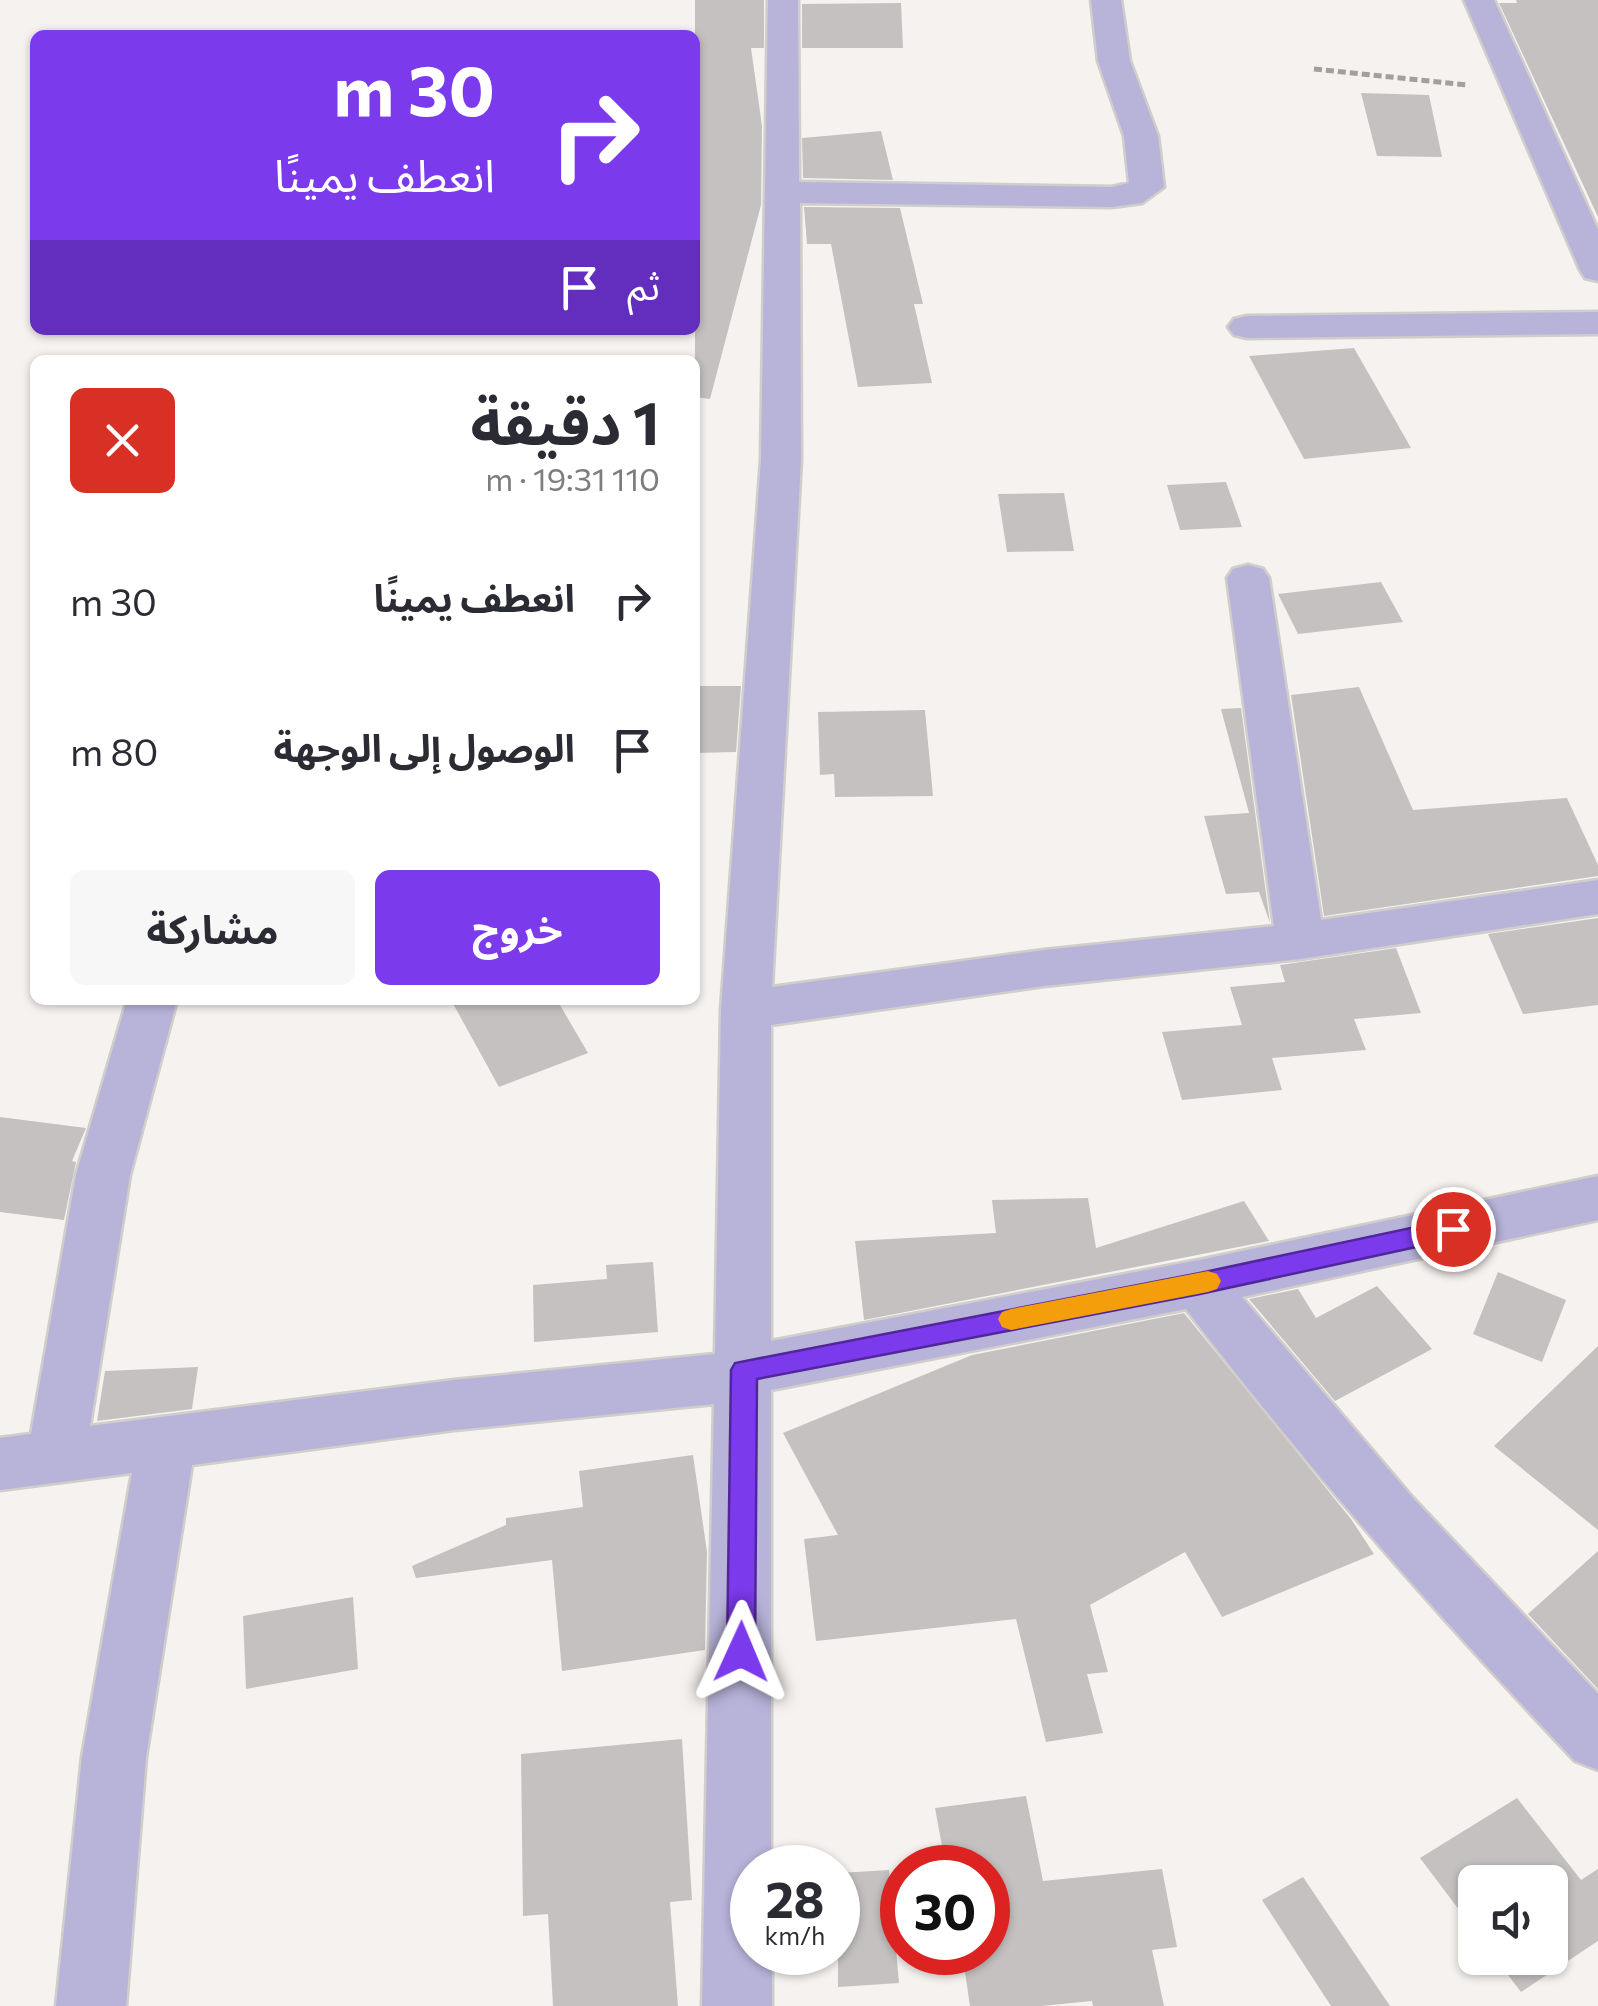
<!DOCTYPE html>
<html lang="ar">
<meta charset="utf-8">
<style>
:root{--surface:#fff;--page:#f7f7f7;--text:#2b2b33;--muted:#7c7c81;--accent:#7c3aed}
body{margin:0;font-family:Commissioner,"Noto Sans Arabic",sans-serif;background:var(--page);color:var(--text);direction:rtl;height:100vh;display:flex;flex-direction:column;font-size:38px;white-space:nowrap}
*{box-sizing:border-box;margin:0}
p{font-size:32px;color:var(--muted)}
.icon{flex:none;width:55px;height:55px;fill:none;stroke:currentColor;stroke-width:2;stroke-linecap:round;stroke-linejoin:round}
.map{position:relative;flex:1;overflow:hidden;direction:ltr}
.details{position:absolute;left:30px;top:355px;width:670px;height:650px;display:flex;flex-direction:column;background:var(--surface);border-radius:15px;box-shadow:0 2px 8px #0004;direction:rtl}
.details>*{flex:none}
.banner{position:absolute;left:30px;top:30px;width:670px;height:305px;border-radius:15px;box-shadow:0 2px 8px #0004;direction:rtl;background:#7c3aed;color:#fff;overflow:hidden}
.buttons{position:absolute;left:1458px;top:1865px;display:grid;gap:20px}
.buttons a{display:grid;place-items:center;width:110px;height:110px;border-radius:15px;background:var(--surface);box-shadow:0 2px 8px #0004;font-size:50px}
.speed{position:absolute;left:730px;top:1845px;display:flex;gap:20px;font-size:50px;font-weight:700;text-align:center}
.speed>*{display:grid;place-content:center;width:130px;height:130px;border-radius:50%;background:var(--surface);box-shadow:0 2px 8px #0004;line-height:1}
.speed small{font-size:25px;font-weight:400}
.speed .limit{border:15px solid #d22;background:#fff;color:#111}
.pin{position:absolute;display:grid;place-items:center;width:85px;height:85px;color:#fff;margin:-42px;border:5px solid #fff;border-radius:50%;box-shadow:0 2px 10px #0007}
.me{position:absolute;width:110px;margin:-55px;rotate:1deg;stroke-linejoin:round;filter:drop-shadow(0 0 8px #0008)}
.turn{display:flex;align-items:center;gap:35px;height:210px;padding:0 40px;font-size:45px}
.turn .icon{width:130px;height:130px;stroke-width:2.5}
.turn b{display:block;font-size:70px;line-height:85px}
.then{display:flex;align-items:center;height:95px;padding:0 40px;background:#0003;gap:20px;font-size:38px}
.round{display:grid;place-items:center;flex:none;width:105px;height:105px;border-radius:15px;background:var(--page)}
.overview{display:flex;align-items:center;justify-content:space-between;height:170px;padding:0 40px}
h1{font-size:60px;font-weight:700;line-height:75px}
.action{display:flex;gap:20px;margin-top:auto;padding:20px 40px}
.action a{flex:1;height:115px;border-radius:15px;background:var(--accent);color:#fff;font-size:40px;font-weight:700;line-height:115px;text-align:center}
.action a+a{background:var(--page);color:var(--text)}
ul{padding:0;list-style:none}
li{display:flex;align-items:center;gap:30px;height:150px;padding:0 40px}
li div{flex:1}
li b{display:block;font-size:38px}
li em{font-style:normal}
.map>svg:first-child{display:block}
.building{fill:#c5c1c1}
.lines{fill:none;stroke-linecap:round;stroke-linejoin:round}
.minor-casing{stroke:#d0cdcb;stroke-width:5}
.path{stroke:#a2a09e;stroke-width:5;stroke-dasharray:8 4;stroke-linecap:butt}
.minor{fill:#b7b3d9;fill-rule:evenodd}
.route{fill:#7c3aed;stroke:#51269a;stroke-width:2.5}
.slow{fill:#f59e0b}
</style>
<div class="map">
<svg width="1598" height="2006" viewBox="0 0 1598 2006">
<rect width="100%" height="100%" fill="#f5f2f0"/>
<path class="building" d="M695,0H764V48H751L762,126L761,205L710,399L695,397Z
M1516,0H1598V217L1499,3H1517Z
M901,3L903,48H802V4Z
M1361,93L1429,95L1442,157L1377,156Z
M881,131L893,180L803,178L802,138Z
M804,207L900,208L923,304H914L932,383L858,387L831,244H807Z
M1354,348L1411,448L1304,459L1249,356Z
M1226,482L1242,527L1180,530L1167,485Z
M1064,493L1074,551L1007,552L998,494Z
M1381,582L1403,622L1298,634L1278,594Z
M695,686H741L736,752L695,753Z
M1359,687L1413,810L1567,798L1598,865V876L1324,916L1291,695Z
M1241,708L1270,923L1259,892L1226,894L1204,816L1249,813L1221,709Z
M925,710L933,796L835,797L834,774L820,775L818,712Z
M1598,918V1005L1523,1014L1488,934Z
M1396,948L1421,1013L1354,1019L1366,1050L1272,1058L1282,1090L1182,1100L1162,1032L1242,1025L1230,987L1285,982L1280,965Z
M451,1000H557L588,1053L499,1087Z
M0,1117L86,1128L72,1161L76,1162L64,1220L0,1212Z
M1088,1198L1096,1248L1244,1201L1269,1241L864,1320L855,1241L996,1233L992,1200Z
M653,1262L658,1332L534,1342L533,1285L607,1279L606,1265Z
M1498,1272L1566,1300L1542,1362L1473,1334Z
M1377,1286L1432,1349L1335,1401L1249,1299L1298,1289L1316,1318Z
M1184,1313L1351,1519L1374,1554L1222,1617L1185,1552L1090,1605L1108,1672L1087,1674L1103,1733L1046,1742L1016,1619L816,1641L804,1539L838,1535L783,1433L972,1355Z
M1598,1346V1530L1494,1446Z
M198,1367L192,1409L97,1421L105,1371Z
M693,1455L707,1552L705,1650L562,1671L552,1560L416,1578L412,1566L506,1525V1518L583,1507L579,1471Z
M1598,1551V1689L1528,1614Z
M353,1597L358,1669L246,1689L243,1616Z
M682,1739L692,1900L670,1902L678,2006H553L548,1914L523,1916L521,1754Z
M1026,1796L1043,1881L1162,1869L1177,1947L1152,1950L1164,2006H1093L1092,2001L1041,2006H970L962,1952H988V1868H946L935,1808Z
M1517,1798L1581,1880L1598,1869V1941L1521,1992L1495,1958H1550V1882H1475V1931L1420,1858Z
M889,1870L899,1983L838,1987V1873Z
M1303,1877L1390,2006H1331L1262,1900Z"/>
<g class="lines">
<g class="minor-casing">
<path id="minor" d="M768,0H798L799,182L1112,187L1129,183L1124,136L1098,61L1091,0H1121L1130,61L1158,136L1164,187L1142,203L1112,207L800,203L801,460L772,987L1044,950L1274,926L1227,578L1233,569L1248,565L1263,569L1269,578L1321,920L1598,880V914L1300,959L1044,986L771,1025V1341L1199,1260L1598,1176V1220L1242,1297L1413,1498L1598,1694V1770L1575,1761C1438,1616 1307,1468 1186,1309L771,1390V1868H752V1952H772V2006H702L714,1404L454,1430L192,1465L146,1757L126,2006H56L82,1757L132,1473L0,1490V1438L31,1434L76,1175L127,1000H177L130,1175L90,1426L454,1380L715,1354L721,1010L761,460Z
M1464,0H1494L1598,230V281L1585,278L1580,270Z
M1598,312V334L1247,338L1234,335L1228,327L1234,319L1247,316Z"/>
</g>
<path class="path" d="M1314,69L1467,85"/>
<use href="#minor" class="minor"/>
</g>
<path class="route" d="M1453,1219L1462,1222L1465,1229L1462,1236L1453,1239L1200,1294L757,1379L755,1652L751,1661L741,1665L731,1661L727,1652L731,1370L735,1363L1200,1273Z"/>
<path class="slow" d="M1208,1271L1217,1274L1221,1281L1217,1289L1208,1292L1011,1330L1002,1327L998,1319L1002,1312L1011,1309Z"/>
</svg>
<div class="buttons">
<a><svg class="icon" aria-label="sound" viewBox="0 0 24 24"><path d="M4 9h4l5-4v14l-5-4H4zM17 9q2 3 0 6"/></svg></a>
</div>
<div class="speed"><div>28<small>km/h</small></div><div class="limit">30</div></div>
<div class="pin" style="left:1453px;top:1229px;background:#d93025"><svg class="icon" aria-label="arrive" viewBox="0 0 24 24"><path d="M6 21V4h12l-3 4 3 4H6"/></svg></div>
<svg class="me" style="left:741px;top:1652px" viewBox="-20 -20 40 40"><path d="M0-17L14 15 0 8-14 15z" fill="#7c3aed" stroke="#fff" stroke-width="4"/></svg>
<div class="banner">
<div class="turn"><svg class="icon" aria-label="right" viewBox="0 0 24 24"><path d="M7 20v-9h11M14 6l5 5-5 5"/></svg><div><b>30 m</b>انعطف يمينًا</div></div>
<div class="then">ثم<svg class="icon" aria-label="arrive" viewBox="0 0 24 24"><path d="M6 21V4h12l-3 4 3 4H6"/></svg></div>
</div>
<section class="details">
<div class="overview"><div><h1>1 دقيقة</h1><p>110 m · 19:31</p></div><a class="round" style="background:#d93025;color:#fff"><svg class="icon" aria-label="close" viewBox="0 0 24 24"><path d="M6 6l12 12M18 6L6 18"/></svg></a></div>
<ul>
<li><svg class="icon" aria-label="right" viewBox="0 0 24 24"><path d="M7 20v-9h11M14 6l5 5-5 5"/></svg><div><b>انعطف يمينًا</b></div><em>30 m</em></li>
<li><svg class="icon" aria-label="arrive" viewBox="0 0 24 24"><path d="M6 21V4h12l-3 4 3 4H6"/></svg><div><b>الوصول إلى الوجهة</b></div><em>80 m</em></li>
</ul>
<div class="action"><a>خروج</a><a>مشاركة</a></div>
</section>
</div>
